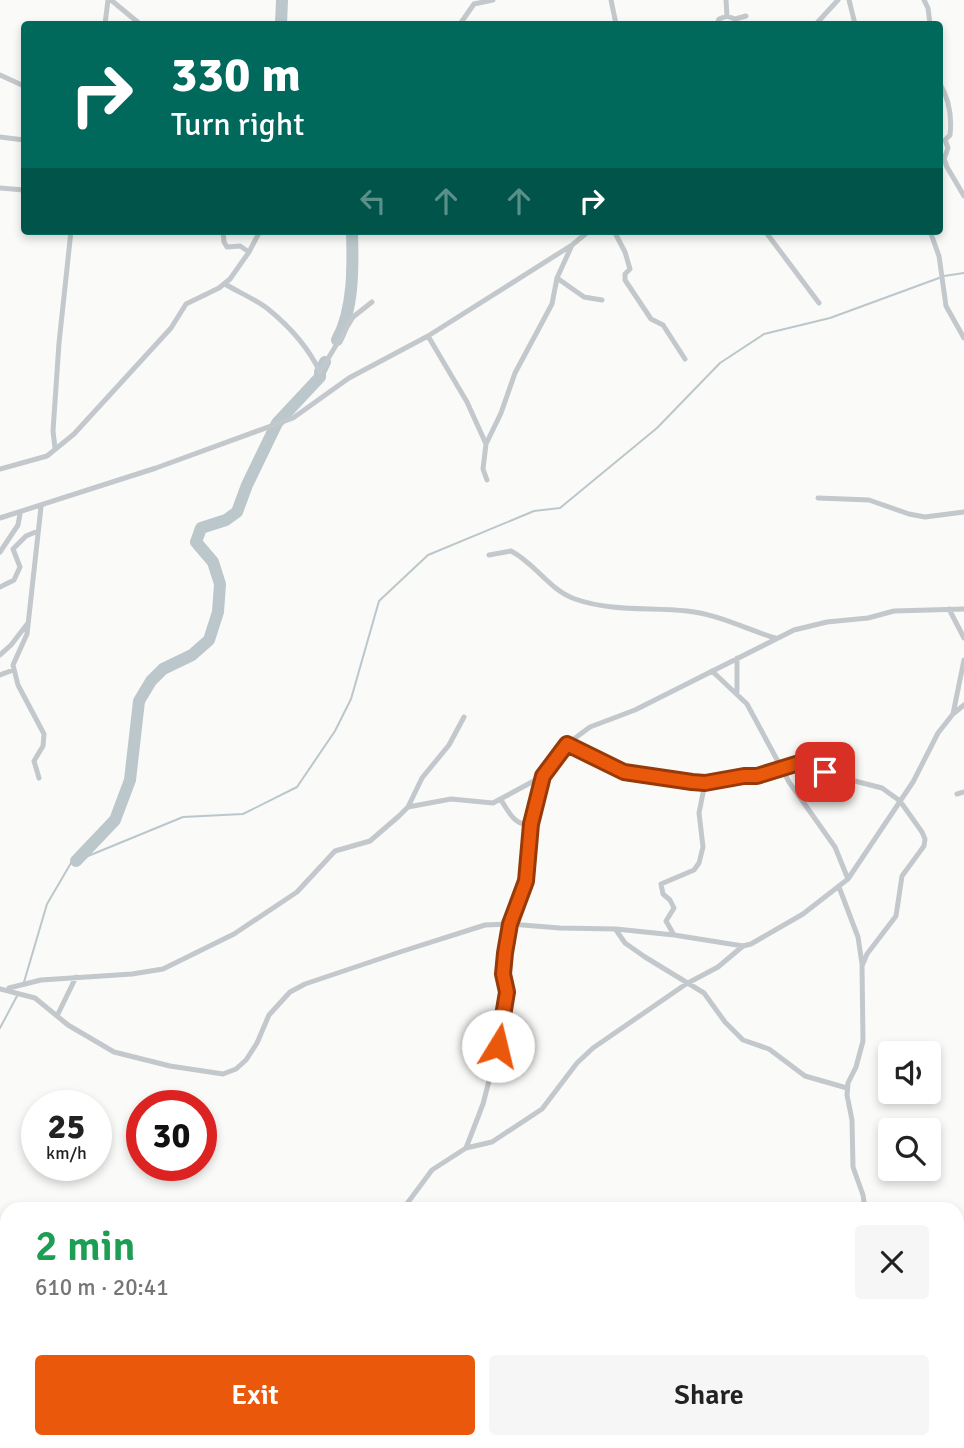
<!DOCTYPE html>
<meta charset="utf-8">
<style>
:root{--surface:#fff;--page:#f6f6f6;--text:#222;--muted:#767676;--accent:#ea580c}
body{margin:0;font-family:Signika,sans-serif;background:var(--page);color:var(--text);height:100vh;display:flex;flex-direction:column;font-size:26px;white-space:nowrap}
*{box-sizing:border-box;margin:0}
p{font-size:23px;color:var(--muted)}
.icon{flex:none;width:38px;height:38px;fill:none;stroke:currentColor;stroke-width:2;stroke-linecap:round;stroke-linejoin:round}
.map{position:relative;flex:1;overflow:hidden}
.sheet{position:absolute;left:0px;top:1202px;width:964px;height:247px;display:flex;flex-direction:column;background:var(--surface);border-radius:21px 21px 0 0;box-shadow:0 4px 10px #0003}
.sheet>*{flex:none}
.top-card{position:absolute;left:21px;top:21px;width:922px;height:214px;border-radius:7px;box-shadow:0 4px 10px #0003;background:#00695c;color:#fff;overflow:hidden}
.tools{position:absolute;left:878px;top:1041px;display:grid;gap:14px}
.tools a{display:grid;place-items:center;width:63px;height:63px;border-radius:7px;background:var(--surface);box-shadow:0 4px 10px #0003;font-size:35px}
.speed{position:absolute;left:21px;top:1090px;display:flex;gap:14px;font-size:35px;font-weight:700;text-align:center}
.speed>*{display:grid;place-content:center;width:91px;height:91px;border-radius:50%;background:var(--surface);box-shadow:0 4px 10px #0003;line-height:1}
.speed small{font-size:18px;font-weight:400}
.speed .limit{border:10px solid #d22;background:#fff;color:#111}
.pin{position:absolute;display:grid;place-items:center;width:60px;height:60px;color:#fff;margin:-30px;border-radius:14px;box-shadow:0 4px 10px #0006}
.me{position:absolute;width:77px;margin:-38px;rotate:9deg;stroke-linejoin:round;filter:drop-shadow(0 0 5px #0008)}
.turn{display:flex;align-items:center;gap:24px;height:147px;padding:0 35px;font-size:32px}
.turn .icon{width:91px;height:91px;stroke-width:2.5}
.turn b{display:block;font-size:49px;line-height:60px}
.lanes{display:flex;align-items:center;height:66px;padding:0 35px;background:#0003;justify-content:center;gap:35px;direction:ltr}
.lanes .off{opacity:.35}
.round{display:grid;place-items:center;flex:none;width:74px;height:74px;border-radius:7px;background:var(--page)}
.head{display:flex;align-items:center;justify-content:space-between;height:119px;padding:0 35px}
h1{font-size:42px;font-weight:600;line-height:52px;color:#1e9e55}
.cta{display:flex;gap:14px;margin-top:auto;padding:14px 35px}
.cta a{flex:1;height:80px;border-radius:7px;background:var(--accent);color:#fff;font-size:28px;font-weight:600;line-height:80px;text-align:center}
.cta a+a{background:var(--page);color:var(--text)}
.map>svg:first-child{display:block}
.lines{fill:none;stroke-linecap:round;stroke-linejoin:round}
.stream{stroke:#bbc7cb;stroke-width:2}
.river{stroke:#bbc7cb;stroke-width:12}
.street{stroke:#c3c8cc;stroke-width:5}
.route-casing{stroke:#983908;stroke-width:18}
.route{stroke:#ea580c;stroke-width:12}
</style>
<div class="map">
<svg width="964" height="1448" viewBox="0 0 964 1448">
<rect width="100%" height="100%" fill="#fafaf8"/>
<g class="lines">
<path class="stream" d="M944,276L964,273
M24,982L47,904L71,863L183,817L243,814L297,787L335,731L351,699L379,601L428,555L534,511L560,508L657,428L720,363L764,334L830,318L939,278
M0,1028L17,996
M532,1442L536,1448
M26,1448L35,1442"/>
<path class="river" d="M281,24L282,0
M337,340C354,309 353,266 352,231
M76,861L115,820L130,780L139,701L151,681L163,669L192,655L209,640L218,612L220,584L213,562L196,542L201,528L226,520L237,512L247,485L277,423L320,377V372L325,362"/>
<path class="street" d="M111,0L140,24
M611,0L616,24
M726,0L727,16
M849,0L855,24
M924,0L928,8L930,24
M105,24L108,0
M460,24L474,4L493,0
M717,24L719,19L727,16L735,19L746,16
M816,24L838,0
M0,75L24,86
M940,84C949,99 952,117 950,135L945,140L948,148L944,159L947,167L964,196
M0,137L24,140
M0,188L24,190
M223,231L224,242L227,247L240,246L249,252
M614,231L625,252L630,269L625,274V280L651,319L663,325L685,359
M765,231L819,303
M930,231L939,256L946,306L964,338
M557,278L584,297L602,300
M225,284C238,292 255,299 268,309C289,326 308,347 320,372L353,317L372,302
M428,336L467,402L486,444
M55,448L53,431L59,343L71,231
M0,469L47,456L74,434L171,328L186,304L219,288L230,279L249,252L260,231
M487,480L483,469L486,444L501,413L515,373L552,304L557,278L572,245
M818,498L869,500L909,514L925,517L964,512
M0,518L156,468L293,418L349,378L428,336L572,245L589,231
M0,552L18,525L20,514
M489,555L511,551C535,563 549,590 575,599C612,612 650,607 687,611C717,614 746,629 775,638
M0,587L14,580L20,567L13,549L26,536L38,531
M949,609L964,638
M0,655L11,645L28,623
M712,671L747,704L789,782L835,847L848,879
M0,675L13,670
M737,692V658
M953,714L964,660
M567,744L624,772L692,782L705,783L744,776H757L772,773L794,764H804L839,777L882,788L900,801L922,832L925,839L924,846L902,876L896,916L867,954L862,966L863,1041L856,1067L848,1083L847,1095L852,1120L853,1167L863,1195L865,1209
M39,778L34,761L43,746L44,734L18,685L13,665L27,634L41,507
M957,794L964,792
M501,800C509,812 515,827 531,824
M408,807L451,799L493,803L543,776
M839,887L858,937L862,964
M616,930L625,943L645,957L704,993L725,1022L743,1040L769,1049L805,1076L847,1088
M674,935L666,921L674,908L670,900L663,894L661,884L694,870L699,863L703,847L699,813L705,783
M9,988L41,980L132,974L163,969L234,934L297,892L335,851L370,841L399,816L408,807L422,778L449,745L464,717
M0,989L35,998L68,1025L114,1052L170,1066L223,1074L236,1069L246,1060L257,1043L269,1015L290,992L305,984L400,952L485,925L510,924L560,928L616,929L674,935L743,946L751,944L803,914L848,879L913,782L938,733L953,714L964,705
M57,1016L76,977
M466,1148L492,1142L542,1109L577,1063L593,1048L686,984L718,967L743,946
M403,1209L432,1170L466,1148L483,1104L498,1046L507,992L503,974L505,953L510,924L526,881L531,824L535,806L543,776L567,744L590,727L635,710L794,630L827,622L868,618L894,611L964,609
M957,1320L964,1319
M957,1383L964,1390
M269,1448L274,1442
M804,1448L808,1442"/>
</g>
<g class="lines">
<g class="route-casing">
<path id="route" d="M498,1046L507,992L503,974L505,953L510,924L526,881L531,824L543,776L567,744L624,772L692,782L705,783L744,776H757L799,763L825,772"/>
</g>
<use href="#route" class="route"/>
</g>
</svg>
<div class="tools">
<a><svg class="icon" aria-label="sound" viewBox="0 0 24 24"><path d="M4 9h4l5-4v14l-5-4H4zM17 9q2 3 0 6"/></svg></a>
<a><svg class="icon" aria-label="search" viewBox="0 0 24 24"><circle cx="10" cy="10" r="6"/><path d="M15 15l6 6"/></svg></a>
</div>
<div class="speed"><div>25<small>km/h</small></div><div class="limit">30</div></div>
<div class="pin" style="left:825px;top:772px;background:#d93025"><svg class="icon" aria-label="arrive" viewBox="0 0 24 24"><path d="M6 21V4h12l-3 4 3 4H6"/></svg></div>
<svg class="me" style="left:498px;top:1046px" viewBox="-20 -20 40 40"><circle r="19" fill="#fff"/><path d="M0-13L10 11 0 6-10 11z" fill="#ea580c"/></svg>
<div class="top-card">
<div class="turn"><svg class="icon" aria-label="right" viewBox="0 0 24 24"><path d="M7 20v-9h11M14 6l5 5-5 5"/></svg><div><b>330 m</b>Turn right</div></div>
<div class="lanes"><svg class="icon off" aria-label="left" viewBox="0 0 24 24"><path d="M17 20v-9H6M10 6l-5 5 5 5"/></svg><svg class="icon off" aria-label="ahead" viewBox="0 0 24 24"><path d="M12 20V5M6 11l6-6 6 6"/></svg><svg class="icon off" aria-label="ahead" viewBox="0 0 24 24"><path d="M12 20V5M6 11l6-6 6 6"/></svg><svg class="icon" aria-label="right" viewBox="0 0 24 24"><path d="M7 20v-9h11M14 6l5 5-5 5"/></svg></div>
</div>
<section class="sheet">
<div class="head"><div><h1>2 min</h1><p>610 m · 20:41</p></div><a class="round"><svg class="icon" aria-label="close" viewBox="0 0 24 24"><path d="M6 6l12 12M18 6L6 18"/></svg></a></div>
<div class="cta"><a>Exit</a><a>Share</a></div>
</section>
</div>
